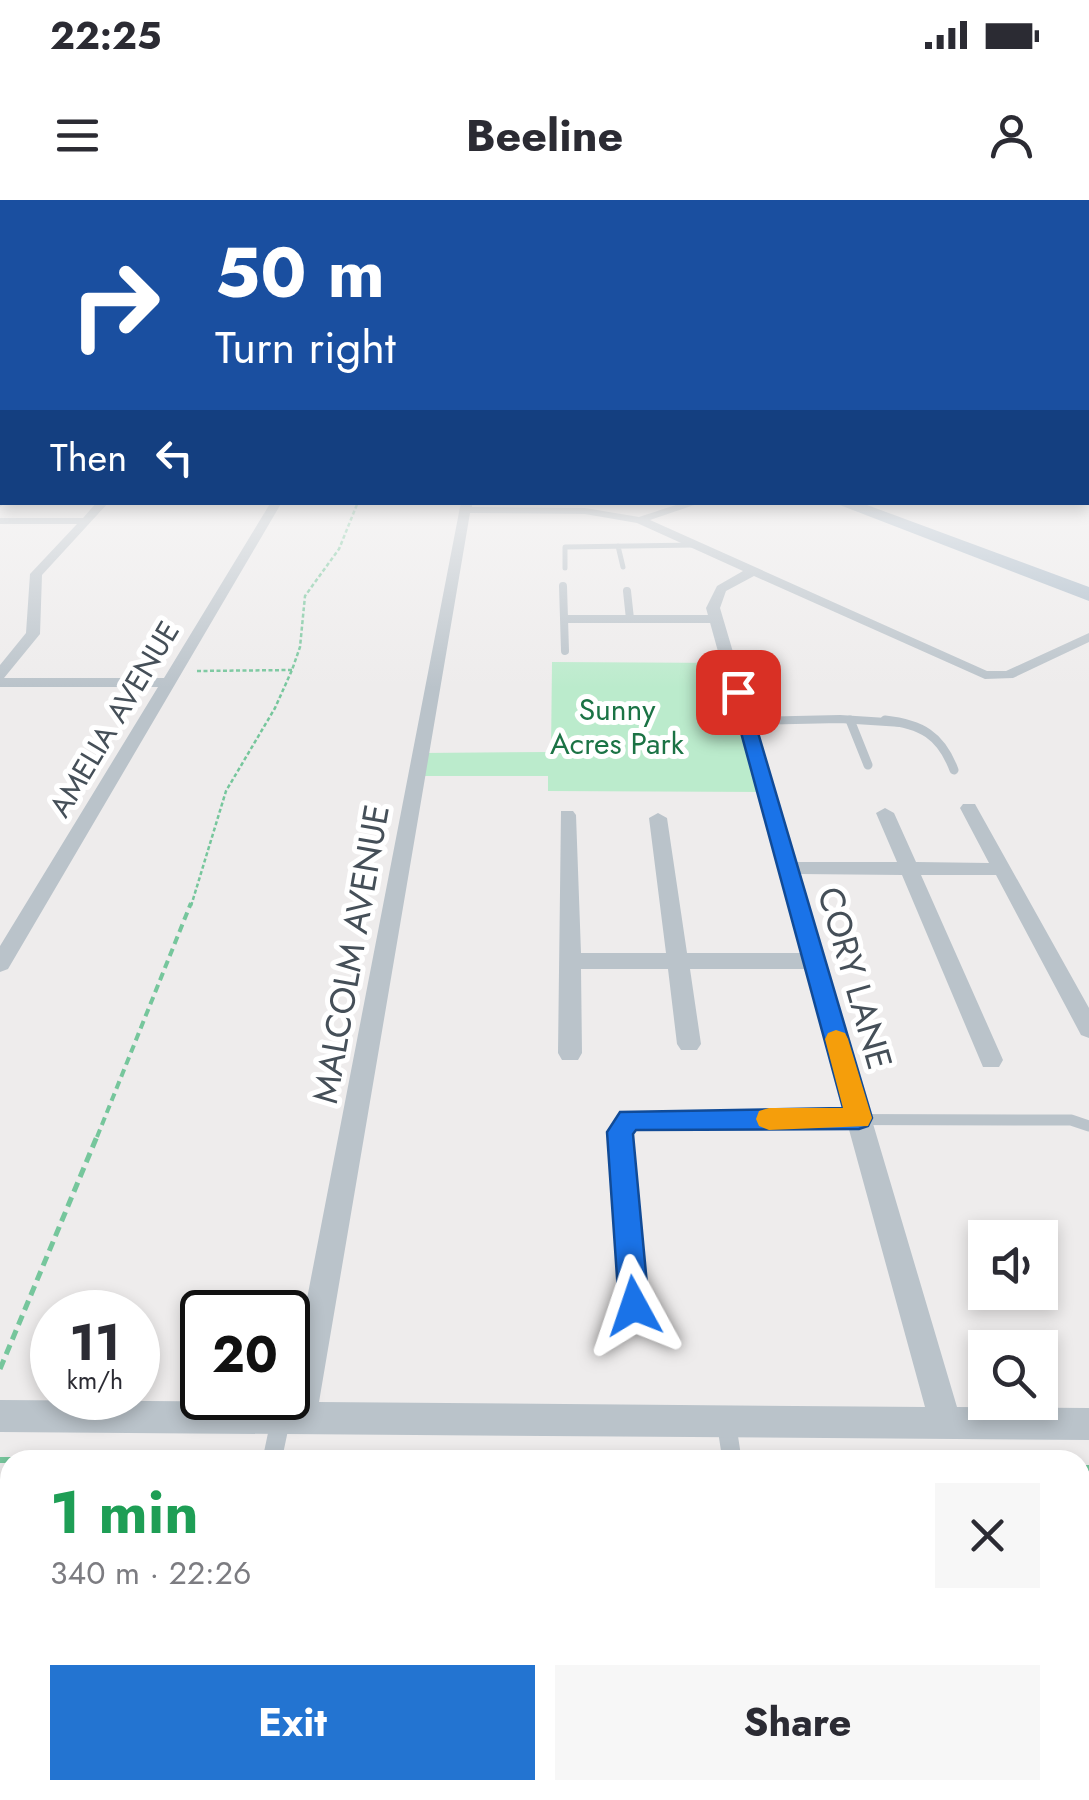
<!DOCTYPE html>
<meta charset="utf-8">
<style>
:root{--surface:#fff;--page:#f7f7f7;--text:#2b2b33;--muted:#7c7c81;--accent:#2374d1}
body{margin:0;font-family:Jost,sans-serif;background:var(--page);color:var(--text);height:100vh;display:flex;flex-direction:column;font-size:38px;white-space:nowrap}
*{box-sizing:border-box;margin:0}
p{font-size:32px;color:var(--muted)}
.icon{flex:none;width:55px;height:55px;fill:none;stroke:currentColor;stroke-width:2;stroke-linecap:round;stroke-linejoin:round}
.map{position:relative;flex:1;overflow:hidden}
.sheet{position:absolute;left:0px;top:1250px;width:1090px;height:350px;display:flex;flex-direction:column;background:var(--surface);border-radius:30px 30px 0 0;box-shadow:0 5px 15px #0003}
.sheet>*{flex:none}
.hud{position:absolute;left:0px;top:0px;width:1090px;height:305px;box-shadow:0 5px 15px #0003;background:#1a4fa0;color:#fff;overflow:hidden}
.buttons{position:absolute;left:968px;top:1020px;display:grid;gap:20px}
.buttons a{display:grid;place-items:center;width:90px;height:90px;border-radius:0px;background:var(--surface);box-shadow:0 5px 15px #0003;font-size:50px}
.speed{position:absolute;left:30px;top:1090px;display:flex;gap:20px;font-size:50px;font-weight:700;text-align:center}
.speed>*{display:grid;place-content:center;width:130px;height:130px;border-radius:50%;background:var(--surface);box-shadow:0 5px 15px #0003;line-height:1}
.speed small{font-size:25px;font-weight:400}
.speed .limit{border:5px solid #111;border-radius:15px;background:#fff;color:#111}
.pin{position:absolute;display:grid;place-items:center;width:85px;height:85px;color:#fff;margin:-42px;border-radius:20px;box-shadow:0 5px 15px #0006}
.me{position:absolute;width:110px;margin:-55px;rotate:355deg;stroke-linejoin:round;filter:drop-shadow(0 0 8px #0008)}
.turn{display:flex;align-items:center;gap:35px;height:210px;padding:0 50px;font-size:45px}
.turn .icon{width:130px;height:130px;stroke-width:2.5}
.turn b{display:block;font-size:70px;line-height:85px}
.then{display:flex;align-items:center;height:95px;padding:0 50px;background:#0003;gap:20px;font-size:38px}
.round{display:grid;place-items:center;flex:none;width:105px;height:105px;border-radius:0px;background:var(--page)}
.summary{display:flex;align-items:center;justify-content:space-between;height:170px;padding:0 50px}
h1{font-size:60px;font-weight:700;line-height:75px;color:#1e9e55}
.action{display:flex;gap:20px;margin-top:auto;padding:20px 50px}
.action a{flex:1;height:115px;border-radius:0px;background:var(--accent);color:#fff;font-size:40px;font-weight:700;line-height:115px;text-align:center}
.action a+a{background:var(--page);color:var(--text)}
.status{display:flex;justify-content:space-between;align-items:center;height:70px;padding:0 50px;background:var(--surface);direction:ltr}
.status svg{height:28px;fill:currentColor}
header{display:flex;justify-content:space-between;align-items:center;height:130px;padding:0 50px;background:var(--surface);font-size:45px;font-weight:700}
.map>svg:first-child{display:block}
.green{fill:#bbebcc}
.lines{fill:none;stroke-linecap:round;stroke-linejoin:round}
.path-far3{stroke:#76c69c;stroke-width:2.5;stroke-dasharray:4 2.5;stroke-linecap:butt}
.path-far2{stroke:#76c69c;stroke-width:4;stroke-dasharray:8 5;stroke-linecap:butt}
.path-far1{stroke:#76c69c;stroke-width:5;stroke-dasharray:10 6;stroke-linecap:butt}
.path{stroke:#76c69c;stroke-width:6;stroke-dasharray:12 9;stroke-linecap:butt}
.service-far5{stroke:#bac3ca;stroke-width:5}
.service-far4{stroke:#bac3ca;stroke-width:8}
.service-far3{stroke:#bac3ca;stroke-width:9}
.service-far2{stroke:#bac3ca;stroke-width:11}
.service-far1{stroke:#bac3ca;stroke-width:15}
.service{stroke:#bac3ca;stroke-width:19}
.minor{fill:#bac3ca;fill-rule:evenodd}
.primary{fill:#acbcca;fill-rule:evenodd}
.route{fill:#1a73e8;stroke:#114b97;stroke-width:2.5}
.slow{fill:#f59e0b}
.labels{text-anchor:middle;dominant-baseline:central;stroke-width:10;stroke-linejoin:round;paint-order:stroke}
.far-park-label{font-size:30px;fill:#1b7345;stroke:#fff}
.far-street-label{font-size:30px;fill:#454f58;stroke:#fff}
.street-label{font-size:35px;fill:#454f58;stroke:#fff}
</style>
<div class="status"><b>22:25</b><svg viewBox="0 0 49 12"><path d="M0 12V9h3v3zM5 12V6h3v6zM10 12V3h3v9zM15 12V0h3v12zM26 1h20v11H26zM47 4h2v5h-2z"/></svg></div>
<header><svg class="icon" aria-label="menu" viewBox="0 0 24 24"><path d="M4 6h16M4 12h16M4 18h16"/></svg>Beeline<svg class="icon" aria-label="person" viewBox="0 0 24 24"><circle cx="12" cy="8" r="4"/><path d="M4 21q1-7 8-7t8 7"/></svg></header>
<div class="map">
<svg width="1089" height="1600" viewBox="0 0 1089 1600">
<rect width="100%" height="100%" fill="#eeecec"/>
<path class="green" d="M552,462L730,463L766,592L548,591V576H417L421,553L551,552Z"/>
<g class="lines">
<path class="path-far3" d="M197,471L292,470
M191,706L226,591L275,508L292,470L300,447L305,396L339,349L358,302"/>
<path class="path-far2" d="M97,937L191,703"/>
<path class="path-far1" d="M0,1169L98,934"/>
<path class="path" d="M0,1260H204
M1080,1268H1089"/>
<path class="service-far5" d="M618,346L623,367
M565,368V347L694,345"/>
<path class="service-far4" d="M563,386L565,451
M627,391L630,419
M564,419H716
M746,521L840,519L902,523"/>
<path class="service-far3" d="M850,520L868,565
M885,520C921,524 941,535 954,570
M746,521L768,520"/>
<path class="service-far2" d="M620,937L629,919L1071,920L1089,926"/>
<path class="service-far1" d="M620,934L634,1106
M727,1225L728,1230
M278,1230L280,1220"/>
<path class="service" d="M727,1227L732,1260
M272,1260L279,1227
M0,1365H10
M0,1548H10
M775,1590L776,1600
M50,1600L53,1590
M205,1600L207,1590"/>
<path class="minor" d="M1088,291H1089V298H1088Z
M0,299L7,302L0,307Z
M97,302H109L42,375L40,434L4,478H164L271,302H282L8,769L0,772V746L158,487H0V465L26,433L30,374L77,324H0V318H83Z
M461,302H472V307L585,308L639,317L685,302H703L650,320L987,471H1006L1089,433V442L1013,478L985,479L754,376L726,391L720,408L795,662H897L876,613L885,608L894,613L916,662L989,663L960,608L963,604H975L1089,808V838L1081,835L996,675H921L1003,860L999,867H983L902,675L799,674L957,1207L1089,1208V1240L0,1232V1200L287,1202ZM470,313L585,314L637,323L743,371L717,386L706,408L801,753H687L667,618L658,613L649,618L666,753H581L576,615L573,611H561L558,853L562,860H578L582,853L581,769H668L677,844L681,850H697L701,844L690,769H805L925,1207L319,1202Z"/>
<path class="primary" d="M832,302H859L1089,387V401Z"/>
</g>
<linearGradient id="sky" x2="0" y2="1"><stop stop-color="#82c1e7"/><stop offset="0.54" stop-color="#f7f6f6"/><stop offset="1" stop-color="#f7f6f6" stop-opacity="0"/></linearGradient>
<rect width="1089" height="488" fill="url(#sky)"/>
<path class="route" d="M738,487L746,492L872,918L868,926L859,929L636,930L633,934L649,1106L645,1116L634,1120L623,1116L619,1106L607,932L620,912L843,908L730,492Z"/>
<path class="slow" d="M836,830L845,833L848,839L872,918L868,926L769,930L759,926L756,919L759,911L769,908H843L825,839L828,833Z"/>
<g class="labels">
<g class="far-park-label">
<text x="617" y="509">Sunny<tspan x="617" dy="34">Acres Park</tspan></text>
</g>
<g class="far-street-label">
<text transform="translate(114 519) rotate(-59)">AMELIA AVENUE</text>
</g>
<g class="street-label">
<text transform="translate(351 754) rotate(-80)">MALCOLM AVENUE</text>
<text transform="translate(855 778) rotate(74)">CORY LANE</text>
</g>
</g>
</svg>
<div class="buttons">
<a><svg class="icon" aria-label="sound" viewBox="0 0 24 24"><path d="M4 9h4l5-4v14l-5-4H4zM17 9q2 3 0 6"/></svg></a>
<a><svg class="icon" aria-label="search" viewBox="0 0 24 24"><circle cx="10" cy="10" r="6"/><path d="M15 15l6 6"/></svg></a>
</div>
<div class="speed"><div>11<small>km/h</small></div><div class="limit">20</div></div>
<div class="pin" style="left:738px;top:492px;background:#d93025"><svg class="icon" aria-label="arrive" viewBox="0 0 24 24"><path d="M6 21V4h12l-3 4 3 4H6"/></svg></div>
<svg class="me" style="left:634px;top:1106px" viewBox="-20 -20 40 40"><path d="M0-17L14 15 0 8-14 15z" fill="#1a73e8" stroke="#fff" stroke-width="4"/></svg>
<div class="hud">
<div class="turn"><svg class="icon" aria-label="right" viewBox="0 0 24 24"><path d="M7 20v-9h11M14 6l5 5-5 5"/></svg><div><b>50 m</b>Turn right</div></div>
<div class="then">Then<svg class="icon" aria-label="left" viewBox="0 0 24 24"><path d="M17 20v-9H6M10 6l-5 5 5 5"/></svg></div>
</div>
<section class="sheet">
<div class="summary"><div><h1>1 min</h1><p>340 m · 22:26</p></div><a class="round"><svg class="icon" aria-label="close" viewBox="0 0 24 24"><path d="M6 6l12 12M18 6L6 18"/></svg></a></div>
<div class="action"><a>Exit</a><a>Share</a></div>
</section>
</div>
